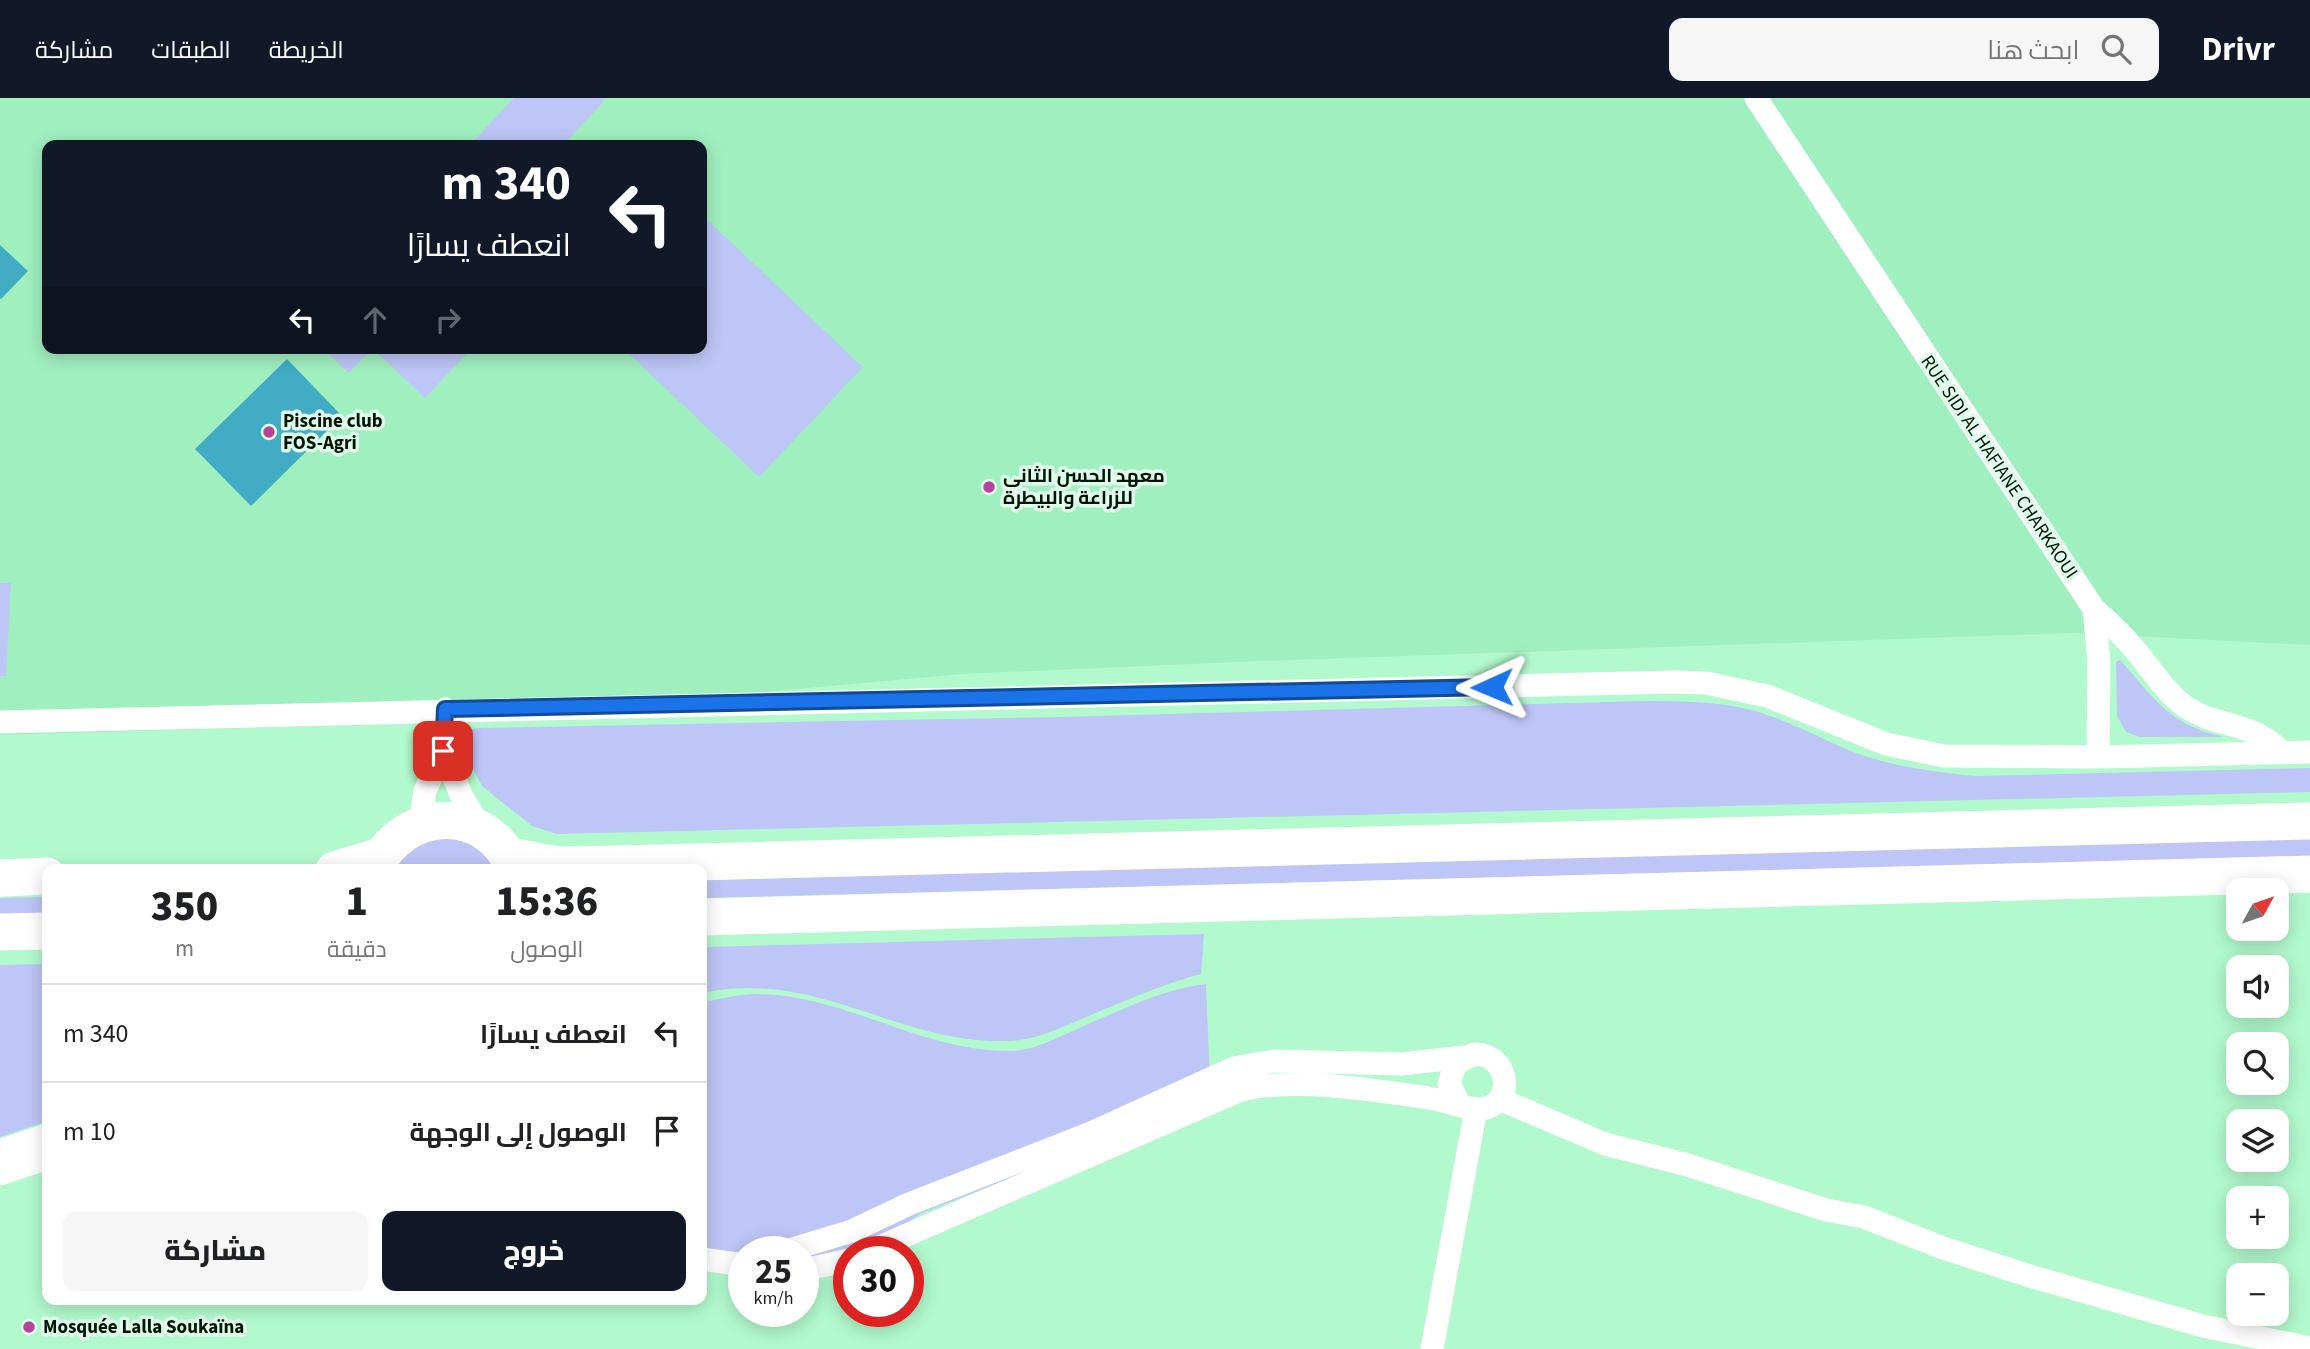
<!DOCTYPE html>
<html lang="ar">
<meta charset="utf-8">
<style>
:root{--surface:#fff;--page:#f6f6f6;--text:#202124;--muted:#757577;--line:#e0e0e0;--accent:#111827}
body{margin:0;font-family:"Source Sans 3",Cairo,sans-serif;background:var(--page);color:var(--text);direction:rtl;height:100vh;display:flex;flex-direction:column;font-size:26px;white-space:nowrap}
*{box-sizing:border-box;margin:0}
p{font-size:23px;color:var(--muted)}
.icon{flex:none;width:38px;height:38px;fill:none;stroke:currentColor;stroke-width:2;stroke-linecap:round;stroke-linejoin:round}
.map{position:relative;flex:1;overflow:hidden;direction:ltr}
.sheet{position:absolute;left:42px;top:766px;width:665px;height:441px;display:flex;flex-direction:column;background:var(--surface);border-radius:14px;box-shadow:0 4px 18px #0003;direction:rtl}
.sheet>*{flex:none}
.guide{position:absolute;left:42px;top:42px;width:665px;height:214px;border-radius:14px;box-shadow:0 4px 18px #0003;direction:rtl;background:#111827;color:#fff;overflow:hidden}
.needle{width:46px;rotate:50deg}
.fabs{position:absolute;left:2226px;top:780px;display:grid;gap:14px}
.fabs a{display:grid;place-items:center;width:63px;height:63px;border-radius:14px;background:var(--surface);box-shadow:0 4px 18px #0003;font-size:35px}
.speed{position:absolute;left:728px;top:1138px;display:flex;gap:14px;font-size:35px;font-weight:700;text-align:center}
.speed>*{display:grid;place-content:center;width:91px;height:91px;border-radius:50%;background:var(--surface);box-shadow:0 4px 18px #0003;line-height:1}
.speed small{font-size:18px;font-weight:400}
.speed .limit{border:10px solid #d22;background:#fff;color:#111}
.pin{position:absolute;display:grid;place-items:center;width:60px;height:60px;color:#fff;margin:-30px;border-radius:14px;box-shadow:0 4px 10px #0006}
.me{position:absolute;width:77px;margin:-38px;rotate:269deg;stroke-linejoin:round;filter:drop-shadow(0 0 5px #0008)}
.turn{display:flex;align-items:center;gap:24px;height:147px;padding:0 21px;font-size:32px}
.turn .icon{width:91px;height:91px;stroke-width:2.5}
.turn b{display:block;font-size:49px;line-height:60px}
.lanes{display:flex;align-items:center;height:66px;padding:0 21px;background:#0003;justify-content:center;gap:35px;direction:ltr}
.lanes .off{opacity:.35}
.eta{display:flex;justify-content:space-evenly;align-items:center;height:119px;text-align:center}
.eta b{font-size:42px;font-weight:800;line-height:49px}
.primary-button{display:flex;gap:14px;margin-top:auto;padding:14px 21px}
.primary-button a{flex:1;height:80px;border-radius:14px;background:var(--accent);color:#fff;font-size:28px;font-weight:800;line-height:80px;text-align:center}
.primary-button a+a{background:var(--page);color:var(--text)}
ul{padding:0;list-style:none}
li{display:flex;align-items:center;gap:21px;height:98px;padding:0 21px;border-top:2px solid var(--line)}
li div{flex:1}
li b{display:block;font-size:26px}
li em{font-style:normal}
header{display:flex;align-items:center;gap:42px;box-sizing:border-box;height:98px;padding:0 35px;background:var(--accent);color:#fff}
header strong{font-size:33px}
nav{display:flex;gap:38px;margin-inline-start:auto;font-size:24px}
.search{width:490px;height:63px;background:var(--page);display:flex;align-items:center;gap:18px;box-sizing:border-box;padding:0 24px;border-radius:14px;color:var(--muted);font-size:26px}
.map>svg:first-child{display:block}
.built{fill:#a0efbf;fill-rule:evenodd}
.green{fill:#bdc6f6}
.water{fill:#43acc5}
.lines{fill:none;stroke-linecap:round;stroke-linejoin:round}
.street{stroke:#fff;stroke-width:23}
.primary{stroke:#fff;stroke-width:37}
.route-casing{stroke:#114b97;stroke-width:18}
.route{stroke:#1a73e8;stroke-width:12}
.poi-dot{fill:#b6449f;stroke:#e0fcea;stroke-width:2.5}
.labels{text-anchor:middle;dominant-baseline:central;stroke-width:7;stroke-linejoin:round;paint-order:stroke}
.poi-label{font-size:19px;font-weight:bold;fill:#001406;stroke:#e0fcea;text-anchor:start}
.street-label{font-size:19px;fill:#001406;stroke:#e0fcea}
</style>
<header>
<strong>Drivr</strong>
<div class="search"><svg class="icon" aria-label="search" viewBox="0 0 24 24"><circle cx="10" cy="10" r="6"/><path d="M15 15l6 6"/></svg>ابحث هنا</div>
<nav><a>الخريطة</a><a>الطبقات</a><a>مشاركة</a></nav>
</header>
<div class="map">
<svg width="2310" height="1251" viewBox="0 0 2310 1251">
<rect width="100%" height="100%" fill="#b2facd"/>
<path class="built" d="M0,0H2310V547L2072,535L1260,563L962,576L425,625L0,637ZM47,47H702V250H47Z"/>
<path class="green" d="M514,0H601L604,3L563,47H470Z
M702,117L863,269L759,379L623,250H702Z
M323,250H372L349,275Z
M372,250H472L425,300Z
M0,485H11L6,578H0Z
M2120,562C2157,603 2169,627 2225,639H2140L2126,634L2117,618L2116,564Z
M1644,603C1680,603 1716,603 1751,612C1785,621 1814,637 1846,651C1887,668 1932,674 1977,678L2310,670V694L557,736L532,728L482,688L471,666L467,643L471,632L477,630L1059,619Z
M438,738C466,741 481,748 497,772H392L403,755Z
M2310,739V758L702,800V782Z
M47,799V818L0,819V800Z
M1204,836L1201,876C1163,886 1127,902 1091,917C1062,929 1036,943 1005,943C898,946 815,870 702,895V849Z
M47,866V1023L0,1039V867Z
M1206,886L1210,985L1087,1050L922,1115L870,1148L803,1164V1153H744V1165L702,1158V904C719,902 737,896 755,896C843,896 920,953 1009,953C1032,953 1055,941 1075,932C1116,914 1162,891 1206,886Z"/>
<path class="water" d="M0,147L28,173L1,201L0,200Z
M287,261L342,318L251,408L195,351Z"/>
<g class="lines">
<path class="street" d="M1756,0L2094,511C2109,524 2123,537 2136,553C2151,571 2166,595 2186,609C2219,631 2248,621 2282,654
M2094,511L2099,564L2098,659
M445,611L443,653L462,699L482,731
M0,624L1675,584L1706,585L1767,598L1886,646L1944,658L2098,659L2310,654
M420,726L425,693L443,653
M1499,1001L1605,1046L1688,1067L1826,1112L1864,1119L1943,1150L2030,1178L2203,1228L2310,1250
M0,1053L47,1037
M0,1076L47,1060
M786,1153L852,1133L909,1106L1091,1035L1234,970L1274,963L1402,966L1464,959
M870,1153L1241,992C1293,979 1376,992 1429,1000C1442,1002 1471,1012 1481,1011C1517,1006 1509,956 1475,956L1456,965L1449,986L1459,1005
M702,1161L744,1167
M803,1172L849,1162
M1432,1251L1476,1011"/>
<path class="primary" d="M509,758L558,767L618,766L2310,723
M334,772L381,758
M374,772C403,708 488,704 515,772
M0,780L47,778
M702,819L2310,776
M0,834L47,833"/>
</g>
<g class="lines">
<g class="route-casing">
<path id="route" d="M443,653L445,611L1492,589"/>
</g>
<use href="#route" class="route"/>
</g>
<g class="poi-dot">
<circle cx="269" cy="334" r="7"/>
<circle cx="989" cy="389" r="7"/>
<circle cx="29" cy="1229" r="7"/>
</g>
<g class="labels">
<g class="poi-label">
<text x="283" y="323">Piscine club<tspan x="283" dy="22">FOS-Agri</tspan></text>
<text x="1003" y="378">معهد الحسن الثاني<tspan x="1003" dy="22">للزراعة والبيطرة</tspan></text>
<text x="43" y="1229">Mosquée Lalla Soukaïna</text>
</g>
<g class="street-label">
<text transform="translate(1999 369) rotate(56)">RUE SIDI AL HAFIANE CHARKAOUI</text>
</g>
</g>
</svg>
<div class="fabs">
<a><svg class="needle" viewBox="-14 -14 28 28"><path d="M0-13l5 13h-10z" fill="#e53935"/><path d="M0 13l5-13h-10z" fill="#757577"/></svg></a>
<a><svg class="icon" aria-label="sound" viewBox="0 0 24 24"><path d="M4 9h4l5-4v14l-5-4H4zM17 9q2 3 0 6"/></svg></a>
<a><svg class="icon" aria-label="search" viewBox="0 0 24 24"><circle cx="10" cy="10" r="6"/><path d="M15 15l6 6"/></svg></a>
<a><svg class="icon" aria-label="layers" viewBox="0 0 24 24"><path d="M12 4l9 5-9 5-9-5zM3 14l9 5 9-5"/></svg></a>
<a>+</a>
<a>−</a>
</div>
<div class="speed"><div>25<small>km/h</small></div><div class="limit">30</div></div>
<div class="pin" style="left:443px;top:653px;background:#d93025"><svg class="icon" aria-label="arrive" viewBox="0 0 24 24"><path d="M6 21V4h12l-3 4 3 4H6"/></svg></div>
<svg class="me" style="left:1492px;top:589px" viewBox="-20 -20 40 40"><path d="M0-17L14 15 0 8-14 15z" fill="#1a73e8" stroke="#fff" stroke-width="4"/></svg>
<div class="guide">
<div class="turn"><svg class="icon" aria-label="left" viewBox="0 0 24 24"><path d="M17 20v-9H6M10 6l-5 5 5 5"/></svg><div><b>340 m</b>انعطف يسارًا</div></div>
<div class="lanes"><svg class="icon" aria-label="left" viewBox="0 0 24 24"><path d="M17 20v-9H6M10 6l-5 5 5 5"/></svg><svg class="icon off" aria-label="ahead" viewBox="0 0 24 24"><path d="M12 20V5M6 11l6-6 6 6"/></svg><svg class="icon off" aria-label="right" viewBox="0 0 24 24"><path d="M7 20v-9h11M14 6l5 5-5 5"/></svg></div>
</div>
<section class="sheet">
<div class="eta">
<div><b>15:36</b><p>الوصول</p></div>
<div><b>1</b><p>دقيقة</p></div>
<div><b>350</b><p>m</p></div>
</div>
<ul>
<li><svg class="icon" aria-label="left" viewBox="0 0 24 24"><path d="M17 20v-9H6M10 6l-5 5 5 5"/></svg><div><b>انعطف يسارًا</b></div><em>340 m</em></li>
<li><svg class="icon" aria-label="arrive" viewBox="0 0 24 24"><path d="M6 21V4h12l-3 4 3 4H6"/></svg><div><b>الوصول إلى الوجهة</b></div><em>10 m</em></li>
</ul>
<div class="primary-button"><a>خروج</a><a>مشاركة</a></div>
</section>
</div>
